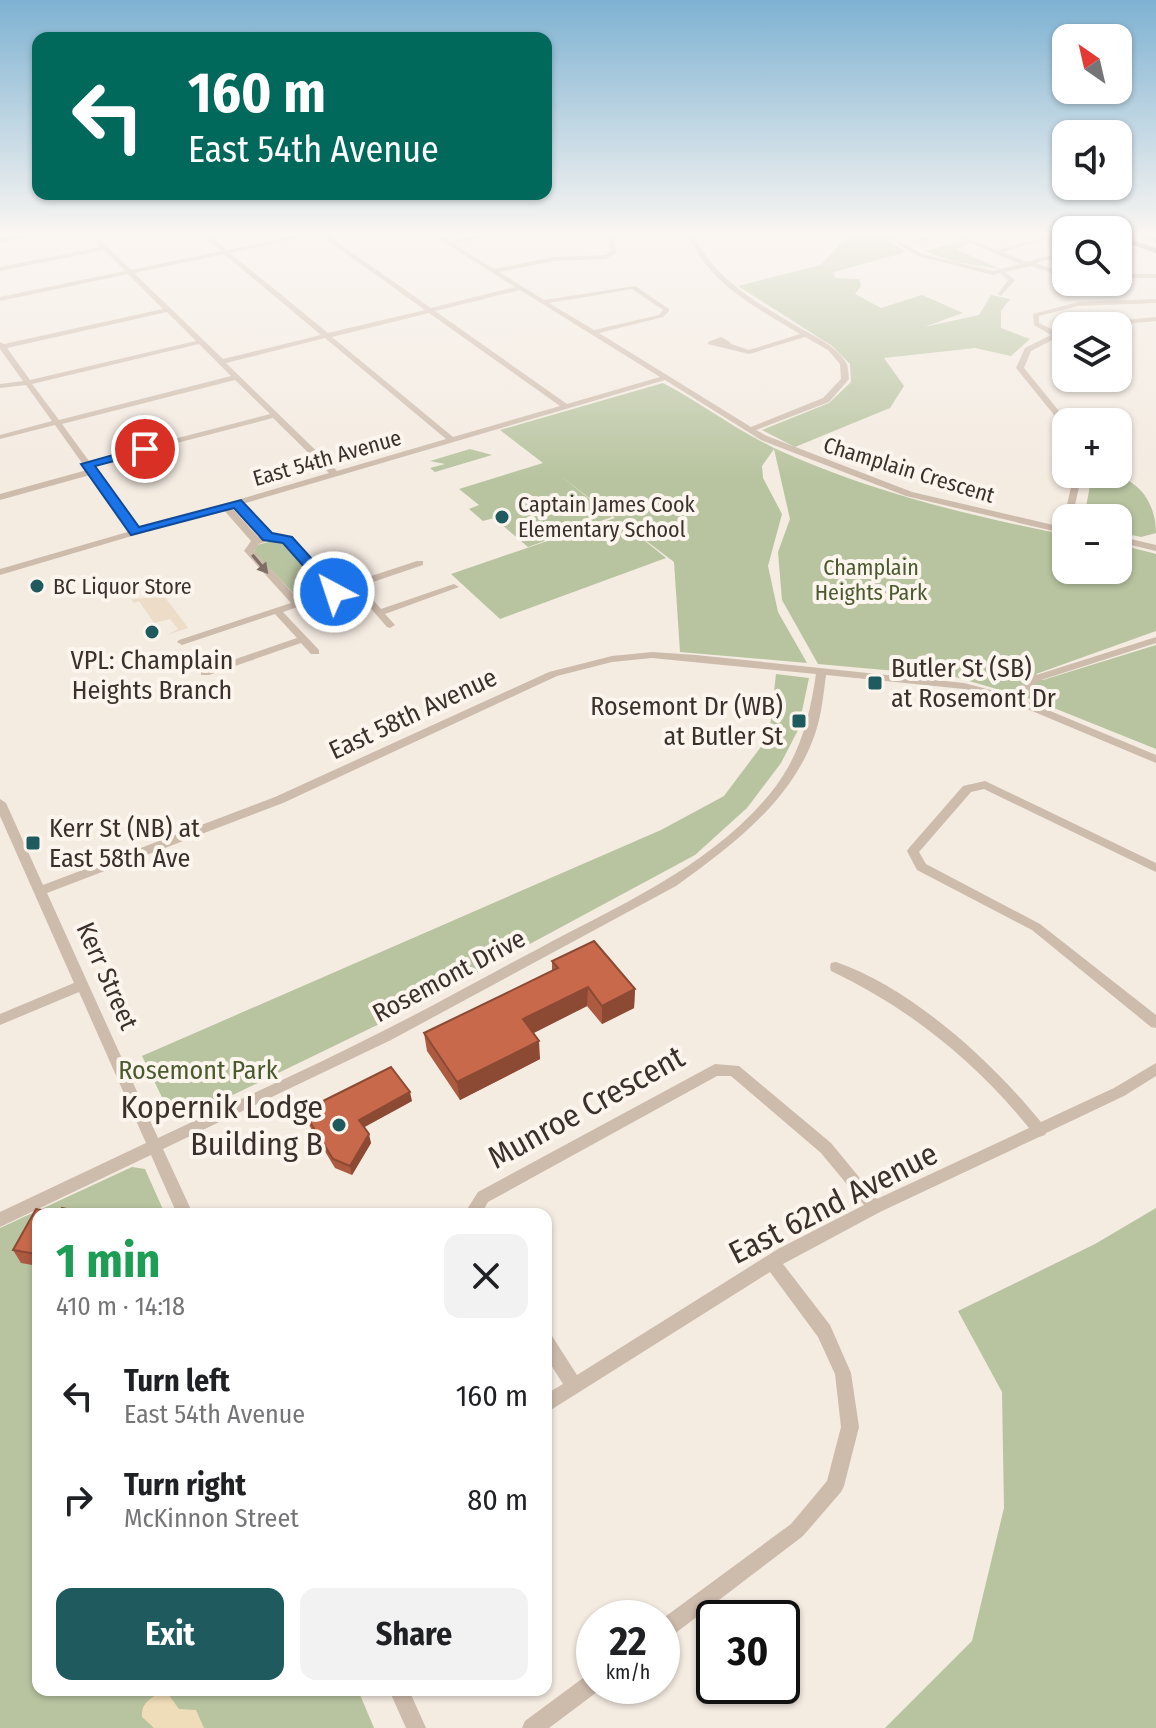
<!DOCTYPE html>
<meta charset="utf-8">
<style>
:root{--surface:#fff;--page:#f2f2f2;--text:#202124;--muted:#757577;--accent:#1f5a5e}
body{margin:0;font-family:"Fira Sans Condensed",sans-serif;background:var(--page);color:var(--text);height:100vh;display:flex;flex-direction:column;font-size:30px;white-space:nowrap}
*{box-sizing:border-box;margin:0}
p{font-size:26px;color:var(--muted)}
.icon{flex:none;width:44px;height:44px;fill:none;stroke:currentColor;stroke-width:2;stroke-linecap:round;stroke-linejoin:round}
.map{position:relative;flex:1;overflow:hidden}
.sheet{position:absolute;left:32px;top:1208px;width:520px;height:488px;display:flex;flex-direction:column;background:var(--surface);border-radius:16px;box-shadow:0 2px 6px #0004}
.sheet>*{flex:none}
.top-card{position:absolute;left:32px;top:32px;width:520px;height:168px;border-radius:16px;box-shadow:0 2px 6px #0004;background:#00695c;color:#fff;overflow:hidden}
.needle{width:52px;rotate:326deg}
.tools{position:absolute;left:1052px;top:24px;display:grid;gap:16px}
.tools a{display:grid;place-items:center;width:80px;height:80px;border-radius:16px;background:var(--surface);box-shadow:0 2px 6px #0004;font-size:40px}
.speed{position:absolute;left:576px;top:1600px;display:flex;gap:16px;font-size:40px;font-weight:700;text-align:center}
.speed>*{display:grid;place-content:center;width:104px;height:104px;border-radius:50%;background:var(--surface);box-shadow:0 2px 6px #0004;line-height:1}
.speed small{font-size:20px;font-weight:400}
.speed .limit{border:4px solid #111;border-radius:12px;background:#fff;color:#111}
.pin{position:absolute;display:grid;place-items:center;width:68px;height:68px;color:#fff;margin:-34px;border:4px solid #fff;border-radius:50%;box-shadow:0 2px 8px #0007}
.me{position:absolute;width:88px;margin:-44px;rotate:320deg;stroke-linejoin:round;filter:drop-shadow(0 0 6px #0008)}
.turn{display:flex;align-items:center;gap:28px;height:168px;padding:0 24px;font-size:36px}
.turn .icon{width:104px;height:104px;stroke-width:2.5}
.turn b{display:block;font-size:56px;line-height:68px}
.round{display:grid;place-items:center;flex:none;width:84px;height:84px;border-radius:16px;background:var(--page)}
.overview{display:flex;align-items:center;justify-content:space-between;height:136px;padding:0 24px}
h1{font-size:48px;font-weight:700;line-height:60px;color:#1e9e55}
.action{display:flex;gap:16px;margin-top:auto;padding:16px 24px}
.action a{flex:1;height:92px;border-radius:16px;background:var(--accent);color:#fff;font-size:32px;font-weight:700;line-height:92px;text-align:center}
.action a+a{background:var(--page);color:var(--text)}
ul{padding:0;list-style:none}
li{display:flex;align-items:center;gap:24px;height:104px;padding:0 24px}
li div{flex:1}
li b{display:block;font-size:30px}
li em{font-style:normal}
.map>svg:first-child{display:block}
.green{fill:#b8c4a0}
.sand{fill:#efdcb8}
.plaza{fill:#ecdcc8}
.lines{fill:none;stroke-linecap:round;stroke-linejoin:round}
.minor{fill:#cdbbac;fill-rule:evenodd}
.major{fill:#7d675c;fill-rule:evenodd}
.wall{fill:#ac5a40}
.shaded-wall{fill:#8c4a34}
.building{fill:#c8694b;stroke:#8c4a34;stroke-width:2}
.oneway{fill:#7d6f65}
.route{fill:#1a73e8;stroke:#114b97;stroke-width:2}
.poi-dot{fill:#1f5a5e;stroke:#fbf5ee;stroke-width:3}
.labels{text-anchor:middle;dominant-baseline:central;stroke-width:8;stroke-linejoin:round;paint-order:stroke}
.far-street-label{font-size:22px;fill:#3b302b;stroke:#fbf5ee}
.far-poi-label{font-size:22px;fill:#3b302b;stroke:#fbf5ee;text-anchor:start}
.far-park-label{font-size:22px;fill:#4a5a2e;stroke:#fbf5ee}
.poi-label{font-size:26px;fill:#3b302b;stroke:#fbf5ee;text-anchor:start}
.street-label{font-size:26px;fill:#3b302b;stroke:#fbf5ee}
.park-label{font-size:26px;fill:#4a5a2e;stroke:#fbf5ee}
.near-poi-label{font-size:32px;fill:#3b302b;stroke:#fbf5ee;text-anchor:end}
.near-street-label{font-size:32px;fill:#3b302b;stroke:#fbf5ee}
</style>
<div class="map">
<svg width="1156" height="1728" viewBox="0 0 1156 1728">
<rect width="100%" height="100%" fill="#f4ebe1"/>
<path class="green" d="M848,235H879L906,252L834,272L835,278L859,279L861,286L855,294L881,308L922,295L963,313L924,327L979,315L991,295L1010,299L1001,311V328L1030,339L1011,356L975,348L884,358L904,386L890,408L795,447L762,430L829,403L851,382L850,364L832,346L738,286L821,265Z
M963,242L969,244L956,249L1000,269L956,262L925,251Z
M663,383C701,403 735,429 774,448C867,491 966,515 1066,535V570H1118V544L1156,554V631L1036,674L1043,680L1156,645V749L1034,700L952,676L818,664L782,600L778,552L790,519L774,449L762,466L763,478L782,514L768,566L778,612L807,663L680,652L674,562L628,527L666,558L500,619L451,574L615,518L561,476L612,517L528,547L494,518L483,521L469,509L479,505L459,489L543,463L500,430Z
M470,449L492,455L435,472L430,468L445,464L430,461Z
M1102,474C1136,474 1156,501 1156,533L1141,537L1118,532V518H1084L1091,480Z
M276,540L285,542L322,582L325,586L321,592L296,596L254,552L257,545Z
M776,674L809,678L798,730L781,763L747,808L695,855L402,1013L181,1120L172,1118L142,1056L661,830L724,796L769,736Z
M132,1167L145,1169L165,1214H38V1690H358L374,1728H0V1228Z
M1156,1208V1728H885L972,1641L1004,1508L1002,1392L958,1311L1095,1244Z"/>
<path class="sand" d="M160,1693L168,1694L179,1709L196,1710L204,1728H154L142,1717C141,1704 149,1699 160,1693Z"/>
<path class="plaza" d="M160,591L183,621L188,628L167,635L178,629L170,619L154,623L139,601L134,603L131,599L146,598Z"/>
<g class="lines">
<path class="minor" d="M22,235H35L0,243V239Z
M89,235H95L131,270L221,251L202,235H209L227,250L299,235H311L230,253L328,333L425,310L320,235H327L431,308L515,287L432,235H439L449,241L481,235H493L454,244L494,269L554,257L605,255L610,252L608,235H614L616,253L606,259L554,261L499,272L544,300L635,286L669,309V311L663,317L599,333L751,427L823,398L841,379L840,364L828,350L805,337L749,354L708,344V342L721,337L730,342L731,344L749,350L800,334C757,308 709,284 688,235H694C714,280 759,304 800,328C816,337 835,346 845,361C849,366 848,373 849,379L829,402L756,430L767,436L912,492L1066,528V534L906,496L761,440L665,380L242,504L271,535L290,537L335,588L417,561H423V565L361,586L381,609L451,585L454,584L459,587L385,614L395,625L390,628L387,627L353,588L283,612L319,650V654H311L301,643L209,675H201V671L297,638L275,614L182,645L177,642L179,640L291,603L246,553L244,551L251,541L223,509L0,575V569L131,531L90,475L0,500V494L87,470L55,425L0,439V435L52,421L26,385L0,388V384L23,381L0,349V342L4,344L163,309L128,274L0,301V297L125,271L104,250L0,271V267L101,247ZM224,254L321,335L223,359L134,273ZM632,289L663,310L659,315L594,330L549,303ZM520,290L660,377L567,404L435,311ZM167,312L196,341L30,380L7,348ZM429,313L560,406L453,437L332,337ZM325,338L446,439L337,471L226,363ZM199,344L231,376L59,420L32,384ZM235,380L270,414L89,461L62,424ZM273,418L329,473L138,529L92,465ZM234,506L262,536L258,537L231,507ZM270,540L284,541L328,591L299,600L254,551L259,544Z
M882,235H889L922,254L993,271L1020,264L952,235H960L997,250L1053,235V237L1003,252L1027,262L1066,251V255L1036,263L1066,274V278L1031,266L1005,272L1015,280L1001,296L998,294L1008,280L1000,273L993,275L918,256Z
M930,235H940L916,243L913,241Z
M1121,235H1130L1118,240V236Z
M1137,235H1146L1156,239V243Z
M1118,274H1156V278H1118Z
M1156,299V303L1078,306L1039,316V323L1057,332L1066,328V333L1031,351L1024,368L1068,422H1066V426H1063L1016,368L1025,348L1051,335L1034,325L1033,314L1078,302Z
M1156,317V321L1103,326H1078L1081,324Z
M1074,474H1082L1072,518H1066V520L1064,518Z
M1118,536L1156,545V551L1118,542Z
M1156,637V643L1041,680L1019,698L1156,755V763L1008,701L964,689L826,675C823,698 821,720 812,742C787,805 729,848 676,886L391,1040L163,1149L193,1214H177L151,1155L0,1227V1212L146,1143L79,992L0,1025V1014L74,983L0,816V799L6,803L43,885L275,797L549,672L612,656L652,652L696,655L964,683L1010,695L1033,676ZM652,658L816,674C810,715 801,752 776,786C717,864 621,904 538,949C486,976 435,1005 383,1031C309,1069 233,1102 158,1138L47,893L283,803L557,676L612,662Z
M985,781L1156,863V872L984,789L971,792L919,852L926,864L1040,924L1156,1015V1028L1151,1027L1032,930L917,870L907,851L909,848L963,786Z
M836,962C913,989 990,1060 1041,1122L1114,1088L1156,1063V1076L1124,1096L1046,1133L1045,1135L1039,1137L880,1212L783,1264L830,1325L851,1373L859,1427L844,1486L841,1492L803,1536L669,1638L662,1641V1619L791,1524L827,1481L841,1427L835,1374L818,1337L770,1272L546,1413V1394L563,1384L546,1357V1334L552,1336L577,1375L778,1249L864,1205L821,1153L731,1076H717L488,1202L481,1214H464L478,1192L715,1064L739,1066L831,1143L877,1199L1029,1128C975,1061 909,1008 831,971L830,967L831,963Z
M594,1672V1686H602L601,1689L549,1728H522L525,1721L587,1675Z
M389,1690H409L426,1728H406Z"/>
<path class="major" d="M1118,235L1156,248V253L1118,240Z"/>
</g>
<path class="wall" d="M552,961L635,989L634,1008L602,1024L587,1006L533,1033L540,1059L460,1100L427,1051L424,1033L552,971Z
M412,1101L364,1127L371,1143L352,1175L335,1168L306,1120L303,1111Z
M62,1208L76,1211L77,1214H38V1266L21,1263L13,1250L36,1209L60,1213Z"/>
<path class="shaded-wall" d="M588,987L587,1006L524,1038L523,1019Z
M635,989L634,1008L602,1024V1006Z
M539,1041L540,1059L460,1100L457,1082Z
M410,1092L412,1101L361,1129L359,1120Z
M369,1134L371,1143L352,1175L350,1166Z"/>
<path class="building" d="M594,941L635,989L602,1006L588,987L523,1019L539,1041L457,1082L424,1033L558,968L552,961Z
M391,1067L410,1092L359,1120L369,1134L350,1166L333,1159L303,1111Z
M62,1208L76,1211L74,1214H38V1251L36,1254L13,1250L36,1209L60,1213Z"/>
<defs><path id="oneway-solid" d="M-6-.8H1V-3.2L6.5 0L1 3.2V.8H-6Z" transform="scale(2)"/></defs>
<use class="oneway" href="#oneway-solid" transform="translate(260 564) rotate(50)"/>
<linearGradient id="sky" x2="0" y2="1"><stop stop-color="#7eb2d2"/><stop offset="0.49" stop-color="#faf6f2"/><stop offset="1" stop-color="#faf6f2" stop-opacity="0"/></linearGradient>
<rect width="1156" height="477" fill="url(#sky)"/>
<path class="route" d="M145,446L151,449L149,452L95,466L139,527L241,500L272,533L292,537L339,589V595H329L283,543L263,540L234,508L131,535L81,464Z"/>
<g class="poi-dot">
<circle cx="502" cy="517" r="8"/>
<circle cx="37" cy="586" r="8"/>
<circle cx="152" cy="632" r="8"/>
<rect x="867" y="675" width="16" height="16" rx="4"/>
<rect x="791" y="713" width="16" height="16" rx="4"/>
<rect x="25" y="835" width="16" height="16" rx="4"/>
<circle cx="339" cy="1125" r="8"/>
</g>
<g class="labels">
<g class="far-street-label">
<text transform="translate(327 458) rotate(-16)">East 54th Avenue</text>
<text transform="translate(909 470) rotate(17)">Champlain Crescent</text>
</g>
<g class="far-poi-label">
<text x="518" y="504">Captain James Cook<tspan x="518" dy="25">Elementary School</tspan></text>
<text x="53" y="586">BC Liquor Store</text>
</g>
<g class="far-park-label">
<text x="871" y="567">Champlain<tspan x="871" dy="25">Heights Park</tspan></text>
</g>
<g class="poi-label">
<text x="152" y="660" text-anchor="middle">VPL: Champlain<tspan x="152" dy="30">Heights Branch</tspan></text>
<text x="891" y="668">Butler St (SB)<tspan x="891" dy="30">at Rosemont Dr</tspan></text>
<text x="783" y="706" text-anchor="end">Rosemont Dr (WB)<tspan x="783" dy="30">at Butler St</tspan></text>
<text x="49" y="828">Kerr St (NB) at<tspan x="49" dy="30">East 58th Ave</tspan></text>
</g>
<g class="street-label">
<text transform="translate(413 714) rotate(-25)">East 58th Avenue</text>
<text transform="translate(107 976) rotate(66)">Kerr Street</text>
<text transform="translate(449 976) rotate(-28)">Rosemont Drive</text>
</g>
<g class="park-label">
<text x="198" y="1070">Rosemont Park</text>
</g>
<g class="near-poi-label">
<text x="323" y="1107">Kopernik Lodge<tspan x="323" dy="37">Building B</tspan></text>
</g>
<g class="near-street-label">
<text transform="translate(586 1107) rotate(-29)">Munroe Crescent</text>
<text transform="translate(833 1203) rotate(-27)">East 62nd Avenue</text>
</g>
</g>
</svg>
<div class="tools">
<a><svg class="needle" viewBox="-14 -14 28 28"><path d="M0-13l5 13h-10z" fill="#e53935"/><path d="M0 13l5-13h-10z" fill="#757577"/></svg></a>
<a><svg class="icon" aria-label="sound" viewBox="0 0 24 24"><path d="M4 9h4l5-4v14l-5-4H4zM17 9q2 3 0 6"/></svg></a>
<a><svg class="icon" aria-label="search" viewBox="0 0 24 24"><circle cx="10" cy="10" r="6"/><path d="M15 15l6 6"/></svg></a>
<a><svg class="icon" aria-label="layers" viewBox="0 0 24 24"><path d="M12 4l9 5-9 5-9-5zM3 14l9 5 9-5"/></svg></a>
<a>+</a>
<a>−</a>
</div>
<div class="speed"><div>22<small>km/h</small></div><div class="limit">30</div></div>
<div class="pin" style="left:145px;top:449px;background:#d93025"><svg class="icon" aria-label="arrive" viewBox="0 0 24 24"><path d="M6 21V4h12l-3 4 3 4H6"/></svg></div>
<svg class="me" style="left:334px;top:592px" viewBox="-20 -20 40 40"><circle r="17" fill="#1a73e8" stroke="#fff" stroke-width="3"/><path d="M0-11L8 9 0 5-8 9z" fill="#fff"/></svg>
<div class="top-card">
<div class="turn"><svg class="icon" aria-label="left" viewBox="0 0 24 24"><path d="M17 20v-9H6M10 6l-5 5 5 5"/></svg><div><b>160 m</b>East 54th Avenue</div></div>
</div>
<section class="sheet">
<div class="overview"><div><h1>1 min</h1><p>410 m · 14:18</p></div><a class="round"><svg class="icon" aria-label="close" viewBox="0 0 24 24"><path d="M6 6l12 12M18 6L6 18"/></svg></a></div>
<ul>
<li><svg class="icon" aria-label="left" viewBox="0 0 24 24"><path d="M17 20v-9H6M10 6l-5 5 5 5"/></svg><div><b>Turn left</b><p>East 54th Avenue</p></div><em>160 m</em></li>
<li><svg class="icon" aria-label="right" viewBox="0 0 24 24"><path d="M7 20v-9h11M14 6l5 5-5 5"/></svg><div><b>Turn right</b><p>McKinnon Street</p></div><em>80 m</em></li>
</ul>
<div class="action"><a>Exit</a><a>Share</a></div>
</section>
</div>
